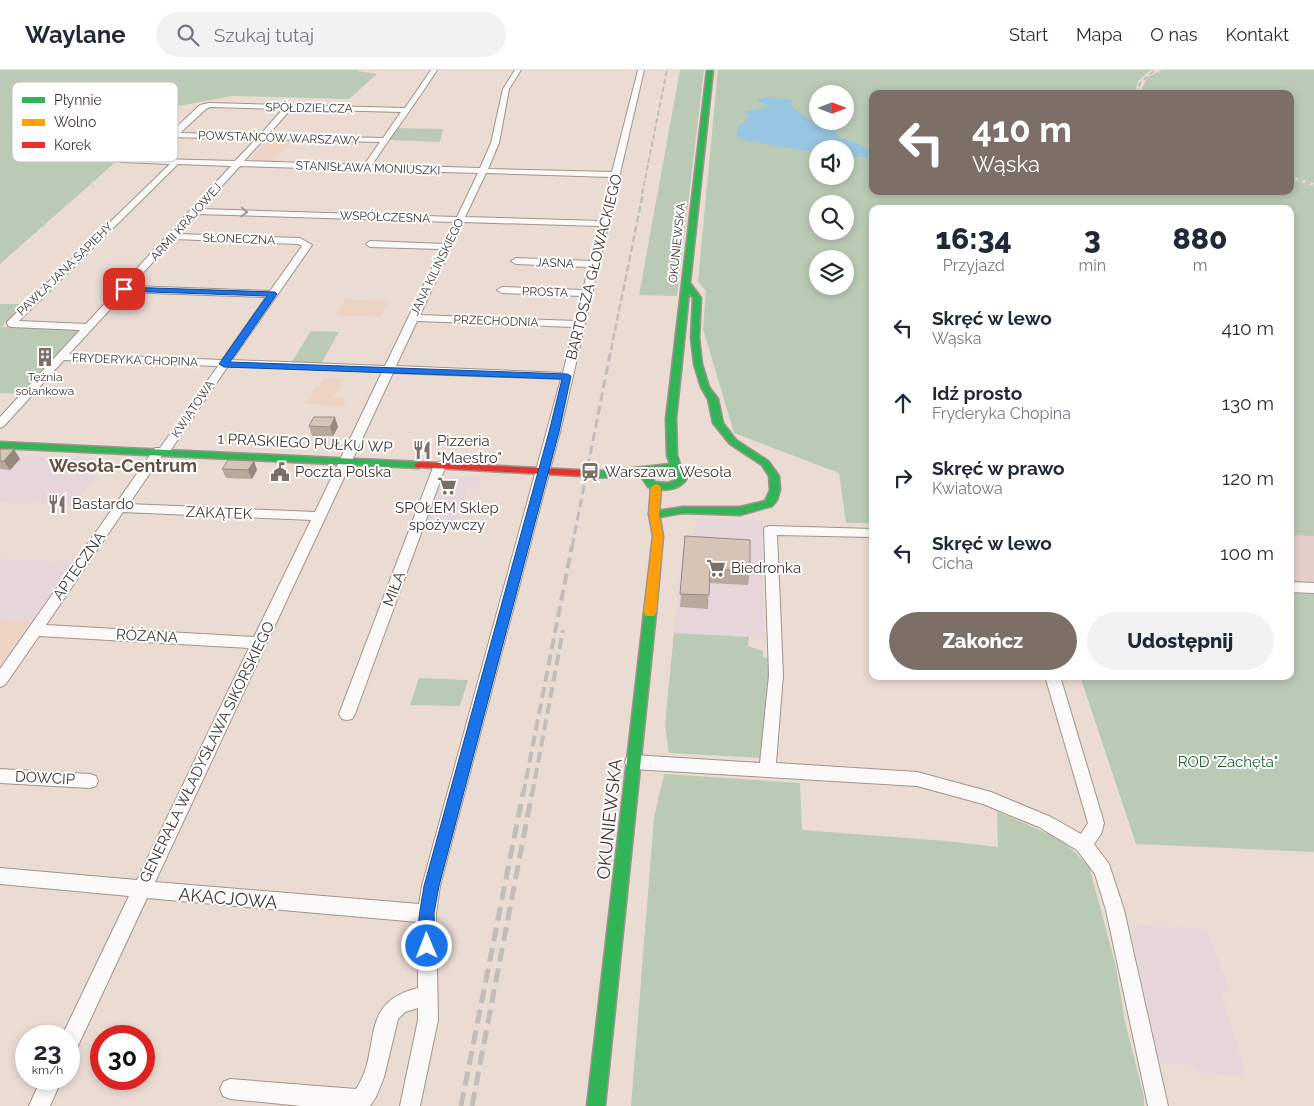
<!DOCTYPE html>
<html lang="pl">
<meta charset="utf-8">
<style>
:root{--surface:#fff;--page:#f2f2f3;--text:#1f2937;--muted:#747a83;--line:#e0e1e3;--accent:#7c6f68}
body{margin:0;font-family:Raleway,sans-serif;background:var(--page);color:var(--text);height:100vh;display:flex;flex-direction:column;font-size:19px;white-space:nowrap}
*{box-sizing:border-box;margin:0}
p{font-size:16px;color:var(--muted)}
.icon{flex:none;width:28px;height:28px;fill:none;stroke:currentColor;stroke-width:2;stroke-linecap:round;stroke-linejoin:round}
.map{position:relative;flex:1;overflow:hidden}
.drawer{position:absolute;left:869px;top:135px;width:425px;height:475px;display:flex;flex-direction:column;background:var(--surface);border-radius:10px;box-shadow:0 2px 8px #0003}
.drawer>*{flex:none}
.top-card{position:absolute;left:869px;top:20px;width:425px;height:105px;border-radius:10px;box-shadow:0 2px 8px #0003;background:#7c6f68;color:#fff;overflow:hidden}
.needle{width:32px;rotate:90deg}
.tools{position:absolute;left:809px;top:15px;display:grid;gap:10px}
.tools a{display:grid;place-items:center;width:45px;height:45px;border-radius:50%;background:var(--surface);box-shadow:0 2px 8px #0003;font-size:25px}
.speed{position:absolute;left:15px;top:955px;display:flex;gap:10px;font-size:25px;font-weight:700;text-align:center}
.speed>*{display:grid;place-content:center;width:65px;height:65px;border-radius:50%;background:var(--surface);box-shadow:0 2px 8px #0003;line-height:1}
.speed small{font-size:12px;font-weight:400}
.speed .limit{border:8px solid #d22;background:#fff;color:#111}
.pin{position:absolute;display:grid;place-items:center;width:42px;height:42px;color:#fff;margin:-21px;border-radius:10px;box-shadow:0 2px 8px #0006}
.me{position:absolute;width:55px;margin:-28px;rotate:359deg;stroke-linejoin:round;filter:drop-shadow(0 0 4px #0008)}
.turn{display:flex;align-items:center;gap:18px;height:105px;padding:0 20px;font-size:22px}
.turn .icon{width:65px;height:65px;stroke-width:2.5}
.turn b{display:block;font-size:35px;line-height:42px}
.eta{display:flex;justify-content:space-evenly;align-items:center;height:85px;text-align:center}
.eta b{font-size:30px;font-weight:800;line-height:35px}
.action{display:flex;gap:10px;margin-top:auto;padding:10px 20px}
.action a{flex:1;height:58px;border-radius:30px;background:var(--accent);color:#fff;font-size:20px;font-weight:800;line-height:58px;text-align:center}
.action a+a{background:var(--page);color:var(--text)}
ul{padding:0;list-style:none}
li{display:flex;align-items:center;gap:15px;height:75px;padding:0 20px}
li div{flex:1}
li b{display:block;font-size:19px}
li em{font-style:normal}
header{display:flex;align-items:center;gap:30px;box-sizing:border-box;height:70px;padding:0 25px;background:var(--surface);border-bottom:1px solid var(--line)}
header strong{font-size:24px}
nav{display:flex;gap:28px;margin-inline-start:auto;font-size:18px}
.search{width:350px;height:45px;background:var(--page);display:flex;align-items:center;gap:12px;box-sizing:border-box;padding:0 18px;border-radius:28px;color:var(--muted);font-size:19px}
.map>svg:first-child{display:block}
.commercial{fill:#e6d5d9}
.industrial{fill:#e3ceca}
.built{fill:#edd3c4}
.green{fill:#bacab5;fill-rule:evenodd}
.water{fill:#98c5e1}
.lines{fill:none;stroke-linecap:round;stroke-linejoin:round}
.street-casing{stroke:#9f948d;stroke-width:2}
.fast-casing{stroke:#9f948d;stroke-width:3}
.slow-casing{stroke:#9f948d;stroke-width:3}
.jam-casing{stroke:#9f948d;stroke-width:3}
.street{fill:#fcfaf8;fill-rule:evenodd}
.fast{fill:#30b455;fill-rule:evenodd}
.slow{fill:#ff9f0a;fill-rule:evenodd}
.jam{fill:#e5322d;fill-rule:evenodd}
.rail-far4{stroke:#c1bdbb;stroke-width:2;stroke-dasharray:5.5 2.5;stroke-linecap:butt}
.rail-far3{stroke:#c1bdbb;stroke-width:2.5;stroke-dasharray:7 3;stroke-linecap:butt}
.rail-far2{stroke:#c1bdbb;stroke-width:3;stroke-dasharray:9 4.5;stroke-linecap:butt}
.rail-far1{stroke:#c1bdbb;stroke-width:4;stroke-dasharray:11 5.5;stroke-linecap:butt}
.rail{stroke:#c1bdbb;stroke-width:5;stroke-dasharray:14 7;stroke-linecap:butt}
.wall{fill:#b8a99d}
.shaded-wall{fill:#968980}
.building{fill:#d6c4b7;stroke:#968980}
.oneway{stroke:#9e9893}
.route{fill:#1a73e8;stroke:#114b97}
.labels{text-anchor:middle;dominant-baseline:central;stroke-width:4;stroke-linejoin:round;paint-order:stroke}
.far-street-label{font-size:12px;fill:#40352e;stroke:#fff}
.far-poi-label{font-size:12px;fill:#40352e;stroke:#fff}
.street-label{font-size:15px;fill:#40352e;stroke:#fff}
.poi-label{font-size:15px;fill:#40352e;stroke:#fff;text-anchor:start}
.park-label{font-size:15px;fill:#186135;stroke:#fff}
.quarter-label{font-size:18px;font-weight:bold;fill:#675043;stroke:#fff}
.near-street-label{font-size:18px;fill:#40352e;stroke:#fff}
.key{fill:#fff;stroke:#c6c2c0;stroke-width:1}
.key-label{font-size:14px;fill:#40352e}
</style>
<header>
<strong>Waylane</strong>
<div class="search"><svg class="icon" aria-label="search" viewBox="0 0 24 24"><circle cx="10" cy="10" r="6"/><path d="M15 15l6 6"/></svg>Szukaj tutaj</div>
<nav><a>Start</a><a>Mapa</a><a>O nas</a><a>Kontakt</a></nav>
</header>
<div class="map">
<svg width="1314" height="1036" viewBox="0 0 1314 1036">
<rect width="100%" height="100%" fill="#ebdcd3"/>
<path class="commercial" d="M0,384L107,390L74,435H65L0,431Z
M456,406L483,407L478,420H467L456,453L426,451L441,410Z
M696,449L763,450V463L761,464L764,568L674,563L683,475L695,460Z
M0,488L73,492L31,551L0,550Z
M1130,854L1207,859L1230,922H1221L1247,1007L1197,1003L1191,996L1160,993Z"/>
<path class="industrial" d="M1290,465L1314,466V515L1290,514Z"/>
<path class="built" d="M272,69L292,70L273,92L249,90L267,70Z
M345,229L374,231H389L381,247L336,245Z
M325,308L342,309L339,314L342,315L333,327L344,328L346,330L343,336L306,334L316,317H319Z
M0,550L31,551L0,596Z"/>
<path class="green" d="M0,0H358L357,1L377,4L349,29L232,26L179,36L0,194Z
M680,0H704L677,226L639,225Z
M718,0H1151L1138,11L1135,24H872V121H1290V109L1314,116V466L1290,465V139H872V453H846L839,403L734,363L703,259L706,221L698,211ZM818,24H845V51H818ZM818,79H845V106H818ZM818,134H845V161H818ZM818,189H845V216H818Z
M1162,0H1314V113L1290,106V24H1143L1142,18L1148,7Z
M397,58L443,59L440,72L389,70Z
M0,234H25L1,257L79,260L20,324L0,323Z
M311,261L339,262L321,294L291,293Z
M1290,523L1314,524V782L1136,774L1080,606H1290Z
M674,563L749,567L748,576L763,581V587L769,589V602L761,688L669,683L665,655Z
M419,608L468,610L460,636L410,635Z
M664,704L800,713L802,760L946,771L998,777L997,741L1062,770L1089,796L1116,897L1125,952L1144,1027V1036H631L654,748Z"/>
<path class="water" d="M767,27L792,30L791,36L815,54L828,57L835,61L838,66L866,78L870,81L867,87L845,86V79H818L817,83L747,71L736,66L738,57L750,46L744,42L769,37L757,30Z"/>
<g class="lines">
<g class="street-casing">
<path id="street" d="M431,0H437C416,33 393,63 372,95L480,98L491,73L503,19L515,0H521L509,19L499,73L488,99L612,102L638,0H644L560,362L440,816L436,843L438,950L420,1036H400L418,950V938L405,942L398,949L384,1007L376,1027L370,1036H302L230,1029L223,1026L220,1019L223,1012L230,1009L356,1019C383,980 356,933 418,918V852L147,828L76,980L69,983V966H62L129,826L0,814V798L137,810L249,578L39,566L5,615L0,617V599L155,378H160L218,296L64,290L4,356L0,358V347L80,260L12,257L8,256L7,252L170,94L121,92L117,90L118,88L235,91L256,69L170,67V63L200,35L209,33L405,38ZM210,37L283,39L260,65L180,63L206,39ZM291,39L401,42L383,68L268,65ZM264,69L380,72L364,95L244,91ZM178,94L231,96L86,254L19,251ZM240,96L478,103L457,147L201,139ZM486,103L611,107L600,151L465,147ZM197,144L454,152L444,174L370,171L366,174L370,177L441,179L385,296L232,290L312,175L300,168L178,164ZM463,152L599,156L590,191L516,188L511,191L516,194L589,197L583,220L502,217L497,220L502,223L582,226L576,251L420,245ZM174,169L298,174L302,176L270,221L131,216ZM126,222L266,227L222,290L69,284ZM417,251L574,257L563,303L396,296ZM228,296L382,302L315,442L129,434L163,384H168ZM393,303L561,309L422,816L419,834L155,812ZM123,442L311,450L254,567L46,555Z
M440,391L446,395L355,644L352,649L347,650L342,649L339,644L434,395Z
M770,456L872,459V467L777,465L783,605L776,693L917,702L991,722L1051,747L1081,764L1088,753L1045,606H1060L1104,753L1101,764L1094,774L1109,794L1124,840L1168,1036H1148L1106,840L1095,804L1077,780L1039,757L983,734L917,716L633,699L627,697L625,692L627,687L633,685L760,693L769,605L764,460L765,457Z
M1290,512L1314,513V523L1290,522Z
M0,699L90,704L96,706L98,711L96,716L90,718L0,713Z
M41,1009H62L50,1036H29Z"/>
</g>
<g class="fast-casing">
<path id="fast" d="M707,0H713L690,213L701,228L699,268L702,294L709,317L718,329L723,353L736,370L768,391L779,406L780,420L777,430L772,436L740,445L683,443L654,448L649,444L650,442L683,437H740L765,431L770,420L769,406L762,395L730,374L713,353L708,329L701,317L694,294L691,268L693,228L689,223L676,349L677,385L681,398L684,402L687,408C679,422 663,421 648,417L642,408L644,404C630,405 584,412 574,403L579,400L607,401L670,394L667,385L666,349ZM666,399L676,405V410L668,413L655,412L652,408C655,401 659,399 666,399Z
M0,372L419,392L424,395L419,398L0,378Z
M650,539L654,540L656,543L605,1036H587L644,543L646,540Z"/>
</g>
<g class="slow-casing">
<path id="slow" d="M656,414L661,417L659,444L663,466L656,543L654,546H646L644,543L653,466L649,444L651,417Z"/>
</g>
<g class="jam-casing">
<path id="jam" d="M419,392L579,400L584,403L579,406L416,397L414,395Z"/>
</g>
<use href="#street" class="street"/>
<use href="#fast" class="fast"/>
<use href="#slow" class="slow"/>
<use href="#jam" class="jam"/>
<path class="rail-far4" d="M1137,24L1140,13L1155,0
M1290,107L1314,115
M642,124L667,0"/>
<path class="rail-far3" d="M611,280L643,123"/>
<path class="rail-far2" d="M572,477L611,279"/>
<path class="rail-far1" d="M523,725L572,476
M532,725L563,560"/>
<path class="rail" d="M461,1036L523,723
M472,1036L532,723"/>
</g>
<path class="wall" d="M309,356L338,357L333,366H312Z
M0,379L20,389L10,400L0,399Z
M254,391L257,400L252,409L226,408L222,399Z
M685,466L750,501L748,515L709,513L708,539L680,537Z"/>
<path class="shaded-wall" d="M335,347L338,357L333,366L330,357Z
M14,379L20,389L10,400L4,391Z
M254,391L257,400L252,409L248,400Z"/>
<path class="building" d="M314,347H335L330,357L309,356Z
M0,379H14L4,391H0Z
M228,390L254,391L248,400L222,399Z
M685,466L750,470V501L710,499L709,525L680,524Z"/>
<defs><path id="oneway-chevron" d="M-2-3.5L2.5 0L-2 3.5" fill="none" stroke-width="1.6" stroke-linecap="round" stroke-linejoin="round" transform="scale(1.25)"/></defs>
<use class="oneway" href="#oneway-chevron" transform="translate(244 142) rotate(2)"/>
<path class="route" d="M124,217L275,222L277,224L230,292L567,304L571,306L559,362L439,816L434,843L435,876L433,882L427,884L422,882C414,863 421,836 424,816L549,362L562,309L224,297L219,294L267,226L121,221V218Z"/>
<defs>
<g id="building-bare" transform="scale(1.5)"><path d="M-4-6H4V6H1V3H-1V6H-4ZM-2.5-4.3h1.7v1.8h-1.7ZM.8-4.3h1.7v1.8H.8ZM-2.5-1h1.7V.8h-1.7ZM.8-1h1.7V.8H.8Z" fill="#7c6f68" stroke="#fff" stroke-width="2.5" paint-order="stroke"/></g>
<g id="restaurant-bare" transform="scale(1.5)"><path d="M-5-6h1v4h1v-4h1v4h1v-4h1v5L-1.5 .5V6h-2V.5L-5-1ZM5-6V6H3V1.5H1.5Q1.5-4 5-6Z" fill="#7c6f68" stroke="#fff" stroke-width="2.5" paint-order="stroke"/></g>
<g id="civic-bare" transform="scale(1.5)"><path d="M-.6-6.5H3V-4.5H.6V-3L4-1V1h2V6H-6V1h2V-1L-.6-3ZM-1.2 2.5V6h2.4V2.5Z" fill="#7c6f68" stroke="#fff" stroke-width="2.5" paint-order="stroke"/></g>
<g id="station-bare" transform="scale(1.5)"><path d="M-3-6H3Q5-6 5-4V2Q5 4 3 4L4.5 6H3L1.5 4h-3L-3 6H-4.5L-3 4Q-5 4-5 2V-4Q-5-6-3-6ZM-3.5-4v3h7v-3ZM-3.5 1v1.5H-2V1ZM2 1v1.5H3.5V1Z" fill="#7c6f68" stroke="#fff" stroke-width="2.5" paint-order="stroke"/></g>
<g id="supermarket-bare" transform="scale(1.5)"><path d="M-6-5.5h2.5l.6 2H6L4.5 2H-2.5L-4.4-4H-6ZM-1.5 3.2a1.3 1.3 0 1 0 .1 0ZM3 3.2a1.3 1.3 0 1 0 .1 0Z" fill="#7c6f68" stroke="#fff" stroke-width="2.5" paint-order="stroke"/></g>
</defs>
<g fill-rule="evenodd">
<use href="#building-bare" x="45" y="287"/>
<use href="#restaurant-bare" x="422" y="380"/>
<use href="#civic-bare" x="280" y="402"/>
<use href="#station-bare" x="590" y="402"/>
<use href="#supermarket-bare" x="447" y="416"/>
<use href="#restaurant-bare" x="57" y="434"/>
<use href="#supermarket-bare" x="716" y="498"/>
</g>
<g class="labels">
<g class="far-street-label">
<text transform="translate(309 38) rotate(1)">SPÓŁDZIELCZA</text>
<text transform="translate(279 68) rotate(2)">POWSTAŃCÓW WARSZAWY</text>
<text transform="translate(368 98) rotate(2)">STANISŁAWA MONIUSZKI</text>
<text transform="translate(385 147) rotate(2)">WSPÓŁCZESNA</text>
<text transform="translate(186 152) rotate(-48)">ARMII KRAJOWEJ</text>
<text transform="translate(239 169) rotate(2)">SŁONECZNA</text>
<text transform="translate(677 173) rotate(-84)">OKUNIEWSKA</text>
<text transform="translate(555 193) rotate(2)">JASNA</text>
<text transform="translate(437 197) rotate(-64)">JANA KILIŃSKIEGO</text>
<text transform="translate(65 199) rotate(-44)">PAWŁA JANA SAPIEHY</text>
<text transform="translate(545 222) rotate(2)">PROSTA</text>
<text transform="translate(496 251) rotate(2)">PRZECHODNIA</text>
<text transform="translate(135 290) rotate(2)">FRYDERYKA CHOPINA</text>
<text transform="translate(193 339) rotate(-56)">KWIATOWA</text>
</g>
<g class="far-poi-label">
<text x="45" y="307">Tężnia<tspan x="45" dy="14">solankowa</tspan></text>
</g>
<g class="street-label">
<text transform="translate(594 197) rotate(-76)">BARTOSZA GŁOWACKIEGO</text>
<text transform="translate(305 373) rotate(3)">1 PRASKIEGO PUŁKU WP</text>
<text transform="translate(219 443) rotate(2)">ZAKĄTEK</text>
<text transform="translate(79 496) rotate(-55)">APTECZNA</text>
<text transform="translate(394 519) rotate(-69)">MIŁA</text>
<text transform="translate(147 566) rotate(3)">RÓŻANA</text>
<text transform="translate(207 682) rotate(-64)">GENERAŁA WŁADYSŁAWA SIKORSKIEGO</text>
<text transform="translate(45 708) rotate(3)">DOWCIP</text>
</g>
<g class="poi-label">
<text x="437" y="371">Pizzeria<tspan x="437" dy="17">"Maestro"</tspan></text>
<text x="295" y="402">Poczta Polska</text>
<text x="605" y="402">Warszawa Wesoła</text>
<text x="72" y="434">Bastardo</text>
<text x="447" y="438" text-anchor="middle">SPOŁEM Sklep<tspan x="447" dy="17">spożywczy</tspan></text>
<text x="731" y="498">Biedronka</text>
</g>
<g class="park-label">
<text x="1228" y="692">ROD "Zachęta"</text>
</g>
<g class="quarter-label">
<text x="123" y="395">Wesoła-Centrum</text>
</g>
<g class="near-street-label">
<text transform="translate(609 749) rotate(-84)">OKUNIEWSKA</text>
<text transform="translate(228 828) rotate(5)">AKACJOWA</text>
</g>
</g>
<rect x="12" y="12" width="166" height="80" rx="8" class="key"/>
<rect x="22" y="27" width="23" height="6" fill="#30b455"/>
<rect x="22" y="49" width="23" height="7" fill="#ff9f0a"/>
<rect x="22" y="72" width="23" height="6" fill="#e5322d"/>
<g class="key-label">
<text x="54" y="35">Płynnie</text>
<text x="54" y="57">Wolno</text>
<text x="54" y="80">Korek</text>
</g>
</svg>
<div class="tools">
<a><svg class="needle" viewBox="-14 -14 28 28"><path d="M0-13l5 13h-10z" fill="#e53935"/><path d="M0 13l5-13h-10z" fill="#747a83"/></svg></a>
<a><svg class="icon" aria-label="sound" viewBox="0 0 24 24"><path d="M4 9h4l5-4v14l-5-4H4zM17 9q2 3 0 6"/></svg></a>
<a><svg class="icon" aria-label="search" viewBox="0 0 24 24"><circle cx="10" cy="10" r="6"/><path d="M15 15l6 6"/></svg></a>
<a><svg class="icon" aria-label="layers" viewBox="0 0 24 24"><path d="M12 4l9 5-9 5-9-5zM3 14l9 5 9-5"/></svg></a>
</div>
<div class="speed"><div>23<small>km/h</small></div><div class="limit">30</div></div>
<div class="pin" style="left:124px;top:219px;background:#d93025"><svg class="icon" aria-label="arrive" viewBox="0 0 24 24"><path d="M6 21V4h12l-3 4 3 4H6"/></svg></div>
<svg class="me" style="left:427px;top:876px" viewBox="-20 -20 40 40"><circle r="17" fill="#1a73e8" stroke="#fff" stroke-width="3"/><path d="M0-11L8 9 0 5-8 9z" fill="#fff"/></svg>
<div class="top-card">
<div class="turn"><svg class="icon" aria-label="left" viewBox="0 0 24 24"><path d="M17 20v-9H6M10 6l-5 5 5 5"/></svg><div><b>410 m</b>Wąska</div></div>
</div>
<section class="drawer">
<div class="eta">
<div><b>16:34</b><p>Przyjazd</p></div>
<div><b>3</b><p>min</p></div>
<div><b>880</b><p>m</p></div>
</div>
<ul>
<li><svg class="icon" aria-label="left" viewBox="0 0 24 24"><path d="M17 20v-9H6M10 6l-5 5 5 5"/></svg><div><b>Skręć w lewo</b><p>Wąska</p></div><em>410 m</em></li>
<li><svg class="icon" aria-label="ahead" viewBox="0 0 24 24"><path d="M12 20V5M6 11l6-6 6 6"/></svg><div><b>Idź prosto</b><p>Fryderyka Chopina</p></div><em>130 m</em></li>
<li><svg class="icon" aria-label="right" viewBox="0 0 24 24"><path d="M7 20v-9h11M14 6l5 5-5 5"/></svg><div><b>Skręć w prawo</b><p>Kwiatowa</p></div><em>120 m</em></li>
<li><svg class="icon" aria-label="left" viewBox="0 0 24 24"><path d="M17 20v-9H6M10 6l-5 5 5 5"/></svg><div><b>Skręć w lewo</b><p>Cicha</p></div><em>100 m</em></li>
</ul>
<div class="action"><a>Zakończ</a><a>Udostępnij</a></div>
</section>
</div>
